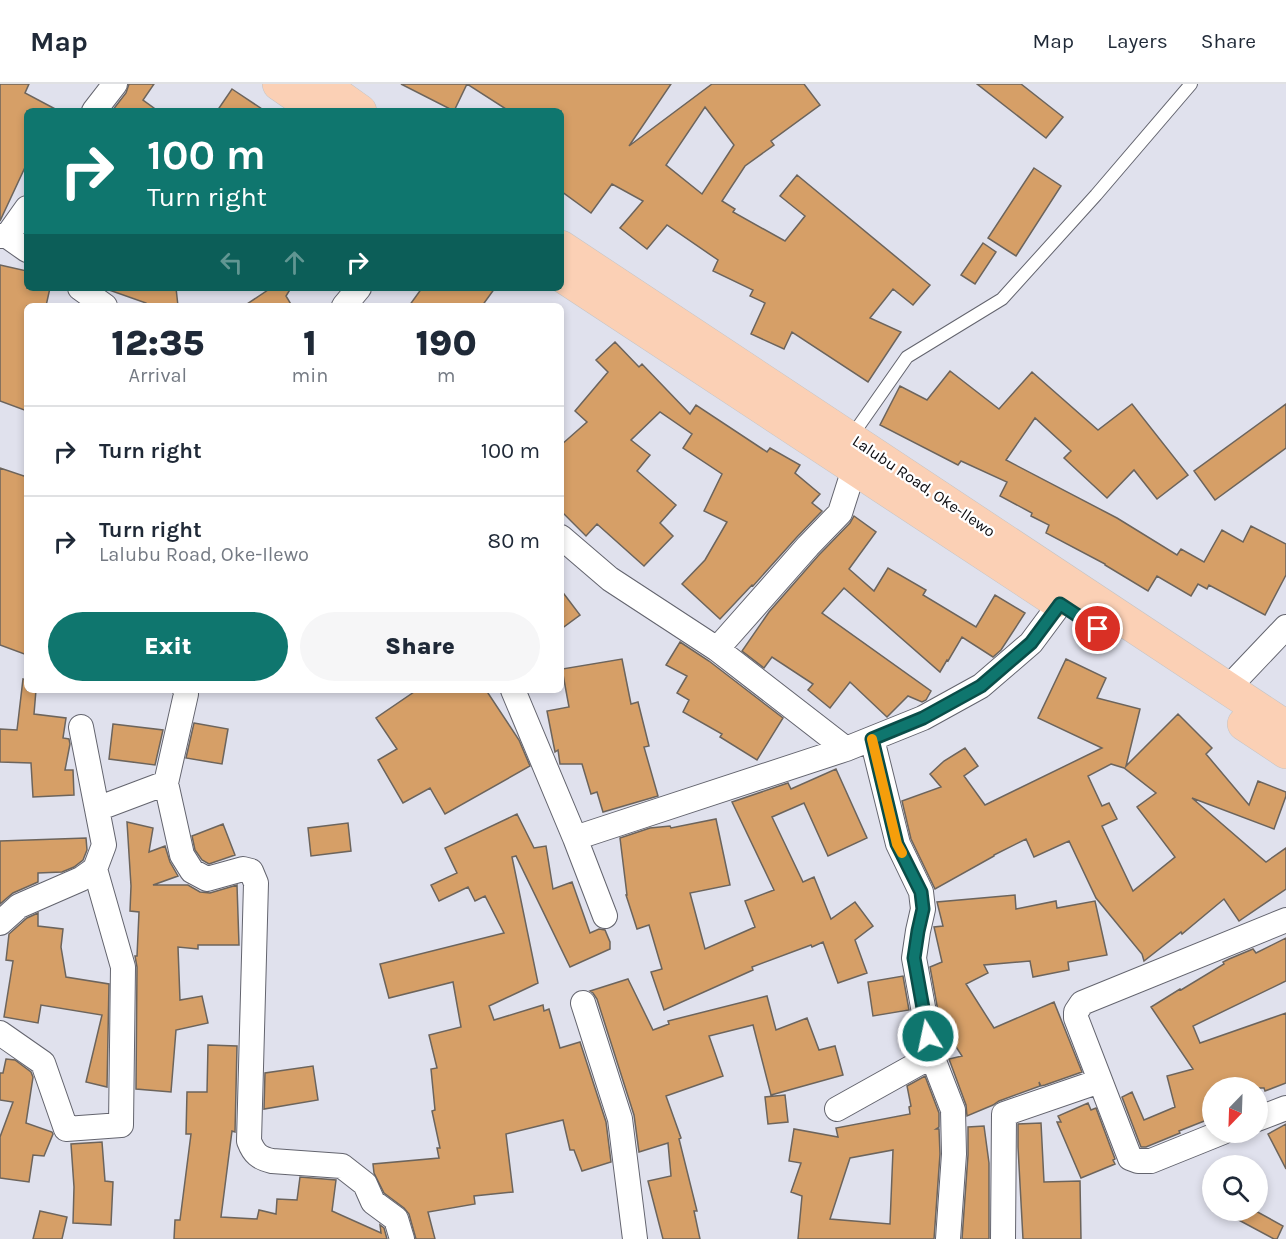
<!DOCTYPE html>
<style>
:root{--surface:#fff;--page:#f6f6f7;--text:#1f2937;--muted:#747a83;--line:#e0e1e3;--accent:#0f766e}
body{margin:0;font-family:Karla,sans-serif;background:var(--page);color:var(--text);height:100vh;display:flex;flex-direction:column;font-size:22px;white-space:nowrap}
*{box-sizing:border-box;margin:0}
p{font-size:20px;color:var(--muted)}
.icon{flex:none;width:33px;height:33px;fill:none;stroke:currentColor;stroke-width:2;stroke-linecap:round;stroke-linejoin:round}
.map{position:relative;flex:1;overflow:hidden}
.side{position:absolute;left:24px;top:219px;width:540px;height:390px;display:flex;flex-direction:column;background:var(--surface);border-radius:9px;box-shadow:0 3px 9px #0003}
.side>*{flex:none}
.banner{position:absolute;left:24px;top:24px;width:540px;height:183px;border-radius:9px;box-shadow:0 3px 9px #0003;background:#0f766e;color:#fff;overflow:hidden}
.needle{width:39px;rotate:203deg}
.controls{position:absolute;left:1202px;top:993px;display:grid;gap:12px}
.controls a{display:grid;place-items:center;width:66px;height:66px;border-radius:50%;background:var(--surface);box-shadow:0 3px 9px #0003;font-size:30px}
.pin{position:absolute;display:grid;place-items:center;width:51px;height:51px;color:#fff;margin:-26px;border:3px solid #fff;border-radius:50%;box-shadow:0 2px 6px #0007}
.me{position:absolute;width:66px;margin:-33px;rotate:350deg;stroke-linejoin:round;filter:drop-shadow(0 0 4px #0008)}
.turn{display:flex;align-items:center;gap:21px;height:126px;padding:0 24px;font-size:27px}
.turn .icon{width:78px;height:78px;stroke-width:2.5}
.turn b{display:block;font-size:42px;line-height:51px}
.lanes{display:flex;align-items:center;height:57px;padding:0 24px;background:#0003;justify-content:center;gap:30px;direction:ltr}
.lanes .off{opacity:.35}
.eta{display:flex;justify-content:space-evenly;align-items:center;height:102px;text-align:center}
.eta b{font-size:36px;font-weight:800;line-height:42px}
.cta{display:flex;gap:12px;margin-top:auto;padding:12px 24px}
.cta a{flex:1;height:69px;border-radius:36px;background:var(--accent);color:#fff;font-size:24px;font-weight:800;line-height:69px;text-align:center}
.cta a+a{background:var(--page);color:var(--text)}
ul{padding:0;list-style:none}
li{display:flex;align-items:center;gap:18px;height:90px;padding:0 24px;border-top:2px solid var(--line)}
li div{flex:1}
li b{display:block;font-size:22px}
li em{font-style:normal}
header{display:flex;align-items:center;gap:36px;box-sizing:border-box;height:84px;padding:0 30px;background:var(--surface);border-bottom:2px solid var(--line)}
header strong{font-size:28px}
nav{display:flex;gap:33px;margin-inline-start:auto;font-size:21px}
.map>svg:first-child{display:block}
.building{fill:#d69f67;stroke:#6c645c;stroke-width:1.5;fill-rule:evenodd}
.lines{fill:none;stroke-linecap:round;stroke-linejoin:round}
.service-casing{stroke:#63646e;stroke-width:14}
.minor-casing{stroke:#63646e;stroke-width:26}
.primary-casing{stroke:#c4c4c5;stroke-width:34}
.service{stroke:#fff;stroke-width:12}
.minor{stroke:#fff;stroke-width:24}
.primary{stroke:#fbd0b5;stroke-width:33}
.route-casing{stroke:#0a4d48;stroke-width:15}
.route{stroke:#0f766e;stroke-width:10}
.slow{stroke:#f59e0b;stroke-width:10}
.labels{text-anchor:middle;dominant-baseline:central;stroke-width:4.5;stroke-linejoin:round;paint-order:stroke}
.street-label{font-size:16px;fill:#0b0b0f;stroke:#fff}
</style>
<header>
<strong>Map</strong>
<nav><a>Map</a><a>Layers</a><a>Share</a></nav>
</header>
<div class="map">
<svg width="1286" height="1155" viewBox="0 0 1286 1155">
<rect width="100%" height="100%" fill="#e0e1ed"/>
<path class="building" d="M0,0H29L25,9L59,27H27V79L0,137Z
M129,0H154L143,16L158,27H112L126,9Z
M401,0H467L454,27Z
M467,0H671L629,62L712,0H804L820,21L771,57L774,61L745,82L722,117L735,125L733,128L785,157L805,132L780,112L797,91L930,201L913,221L893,205L870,234L901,248L868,298L792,248L784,265L751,250L765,219L750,212L753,206L713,187L718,176L667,141L647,165L620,144L643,117L612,100L591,129L561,107V27H509ZM705,23L734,61L702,110L666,81Z
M977,0H1021L1063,33L1046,54Z
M232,5L265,27H217Z
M1034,84L1061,102L1016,172L988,154Z
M983,159L996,168L975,200L961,191Z
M0,181L27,187V204H50L46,222H27V327L0,317Z
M109,204H176L178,222H146V219L109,206Z
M271,204H291L286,212L292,222H244Z
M422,204H495L482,222H409Z
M615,258L639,283L642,280L690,330L696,321L767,368L770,364L800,381L795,389L820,410L812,419L822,427L797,453L753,502L752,501L720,535L682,500L705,476L727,438L704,427L722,390L683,364L692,350L660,328L631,356L650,371L637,387L676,421L660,439L673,452L644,482L597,440L586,452L561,427V361L587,338L575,327L608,288L596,276Z
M950,287L999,325L1032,288L1098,346L1132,320L1188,391L1157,415L1134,386L1107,414L1064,374L1071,367L1035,334L1006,376L1117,434L1177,471L1181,465L1204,478L1222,446L1243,458L1251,442L1286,460V491L1265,531L1209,501L1207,505L1198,500L1191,512L1157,492L1148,507L1105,481V480L1046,449L1049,441L1031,432L1032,429L1000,412L1007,398L961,377L958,381L880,341L900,302L927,316Z
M1286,320V364L1215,416L1194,387Z
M0,384L27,393V571L0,561Z
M854,432L876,448L849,485L874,507L888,484L926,506L923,511L976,543L995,511L1025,529L1001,566L993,573L962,553L948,577L947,576L940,588L844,504L822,529L931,607L926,616L922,618L908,612L887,633L850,598L830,624L808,606L813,600L772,573L764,584L742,567L769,528L818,472L850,439Z
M561,506L580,531L561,545Z
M680,558L709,577L783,634L757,676L720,653L722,650L683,628L689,616L677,609L687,592L666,581Z
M622,575L631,620L638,618L649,662L644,663L658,712L603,728L597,708L591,710L582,680H560L558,666L555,668L547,627L569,623L562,585Z
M1066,575L1106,594L1097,614L1140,625L1126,682L1178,630L1212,664L1206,670L1249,721L1258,697L1286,708V712L1274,745L1192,714L1266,778L1286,764V805L1239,837L1224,815L1182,850L1181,848L1144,877L1142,870L1096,814L1069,757L1034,773L1026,755L994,771V772L935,805L911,755L902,717L941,703L930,690L944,677L965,664L978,682L964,692L985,721L1102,664L1038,634ZM1111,680L1124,684L1156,709L1137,723L1175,773L1133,807L1102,742L1117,735L1109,719L1102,722L1088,692Z
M23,595L27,596V606H36L34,630L66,634L63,654L69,655L70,660L65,686H73L74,711L33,713L31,679L0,678V645L17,646Z
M417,606H486L519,656L530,682L445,730L430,704L403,719L378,676L397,665L376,634Z
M194,639L228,645L222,680L186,674Z
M113,640L163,646L155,681L109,675Z
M836,685L867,754L828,772L804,719L772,733L803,798L814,793L831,835L855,818L873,842L855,856L867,889L838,899L823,858L812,863L811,861L752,883L753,886L664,926L651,888L662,885L649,841L637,845L626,811H627L620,754L650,744L670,742L671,744L716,735L730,801L690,809L705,865L755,843L745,817L774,806L732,718L788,699L791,705Z
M517,730L534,764L546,762L553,805L572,798L590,849L599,845L605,846L610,858V865L570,883L516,772L512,773L538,899L489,922L494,936L543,921L544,927L549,925L560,964L580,958L606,1038L611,1078L582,1087L574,1066H570L563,1036L506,1050L513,1108L474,1112L475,1120L428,1128L435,1155H416L409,1130L404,1124L384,1109L374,1089L373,1080L439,1074L437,1064H440L432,1027L435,1026L431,985L437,984L429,951L461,943L453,898L389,914L380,880L504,849L485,812L475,817L468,803L439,817L431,801L457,789L445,764Z
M127,738L153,744L149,768L165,762L170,778L178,792L153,801H188L200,808L210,809L237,801L239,861H198V865L178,863L180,916L202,912L208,939L176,946L171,1008L136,1005L137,883L135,872H137L139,828L130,827L131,802Z
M348,739L351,767L311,772L308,744Z
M223,740L235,771L209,780L202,776L195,766L192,752Z
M86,754L87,766L83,776L74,783L62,788L38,789V798L13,809L0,820V757Z
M1015,811L1016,825L1056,817L1057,824L1095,817L1107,871L1068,878L1069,886L1033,893L1030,877L984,881L988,889L966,900L994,944L1054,918L1082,988L1045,1001L1041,1002L1039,998L1040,1002L999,1017L993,1021L967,1032L966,1021L949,975L962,972L940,938L930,883L942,878L934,843L943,842L937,818Z
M38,829V842L63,845L61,863L66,893L109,900L107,1003L86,998L102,931L41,921L38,939L4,933L13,877L6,876L9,850L27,834Z
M1286,854V897L1193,942L1200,959L1286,929V999L1265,1007L1264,1004H1212V1034L1179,1047L1180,1049L1146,1063H1141L1122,1013L1132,1008L1144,1036L1175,1023L1167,992L1193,985L1151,923L1180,905L1181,906L1224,880L1223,878L1229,875L1253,865L1256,869Z
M903,892L909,926L873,932L868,898Z
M628,895L653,946L669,940L668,937L767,912L776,946L807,934L819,966L835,962L843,991L771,1011L753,941L709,952L723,992L666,1012L681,1054L679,1055L697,1127H694L700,1155H663L648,1097L671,1092L668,1059L639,1068L634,1031L597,915L593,909L590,907Z
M208,961L237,962L235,1048L232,1047L221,1133L257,1135L259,1126L276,1130L277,1115L297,1116L300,1093L336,1096L332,1127L381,1149L380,1141L384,1144L387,1155H174L175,1136H180L191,1050H186L187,1008H207Z
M6,975L15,976L31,988L33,993L26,1039L52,1048L53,1050L44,1072L33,1071L29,1098L0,1094V1053L13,1018L0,1016V989H3Z
M313,982L318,1016L264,1025L265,989Z
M925,992L939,1029V1043L936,1045H939L940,1070L934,1155H798L802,1112L791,1108L801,1079L789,1077L794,1045L838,1053L836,1044L910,1030L909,1023L911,1022L907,1002ZM893,1066L890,1140L830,1135L850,1074Z
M785,1011L788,1038L768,1040L765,1013Z
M1088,1019L1091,1026L1096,1024L1115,1075L1113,1076L1115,1080L1081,1094L1057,1038H1061L1058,1032Z
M1041,1039L1044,1098L1080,1097L1081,1155H1023L1018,1063V1040Z
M1286,1040V1085L1268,1050Z
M984,1042L989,1079V1155H962L968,1071V1043Z
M102,1058L105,1097L113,1098L111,1141L73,1139L74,1103L71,1060Z
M1220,1126H1254L1283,1142L1277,1155H1274Z
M40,1127L67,1133L62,1155H33Z"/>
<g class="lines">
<g class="service-casing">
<path id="service" d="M851,353L907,273L1002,215L1096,111L1191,0"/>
</g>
<g class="minor-casing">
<path id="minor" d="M94,27L115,0
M0,152H7L27,166
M7,152L27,124
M80,204L105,222
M344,222L359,204
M561,453L610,495L717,565L846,665
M717,565L808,462L840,429L854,385
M1228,604L1286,543
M185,606L186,610L166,699L182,771L192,787L207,795L243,785L251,787L256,799L249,1057C254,1070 259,1074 272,1077L342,1082L365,1100L373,1118L396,1135L402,1155
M513,606L575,754L605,832
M97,725L166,699
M575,754L846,665L923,634L981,602L1031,559L1060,520
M0,839L19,822L81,795L95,785L104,761L81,643
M583,919L620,1035L635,1155
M0,949L43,979L66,1045L121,1041L123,883L95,785
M932,972L953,1026L954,1070L948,1155
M837,1025L932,972L914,874L918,847L923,825L921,808L898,760L872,655
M1257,1035L1286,1024
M1223,1048L1151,1077H1138L1130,1074L1076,934V928L1082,919L1286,836
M1003,1155L1004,1030L1100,997"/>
</g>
<g class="primary-casing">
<path id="primary" d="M279,0L318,27
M322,0L360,27
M561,163L1286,643
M561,191L1056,517
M1244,640L1286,668"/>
</g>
<use href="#service" class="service"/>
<use href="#minor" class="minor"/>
<use href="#primary" class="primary"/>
</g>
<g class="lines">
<g class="route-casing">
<path id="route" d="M928,952L914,874L918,847L923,825L921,808L897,760L872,655L923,634L981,602L1031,559L1060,520L1098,545"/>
</g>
<use href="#route" class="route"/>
<path class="slow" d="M872,655L897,760L902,769"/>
</g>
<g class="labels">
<g class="street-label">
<text transform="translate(924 402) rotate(34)">Lalubu Road, Oke-Ilewo</text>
</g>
</g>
</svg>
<div class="controls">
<a><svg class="needle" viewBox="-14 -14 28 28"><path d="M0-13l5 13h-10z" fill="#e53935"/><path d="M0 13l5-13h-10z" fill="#747a83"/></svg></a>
<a><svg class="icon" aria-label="search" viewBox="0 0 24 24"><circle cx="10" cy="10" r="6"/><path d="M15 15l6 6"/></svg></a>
</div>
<div class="pin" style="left:1098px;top:545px;background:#d93025"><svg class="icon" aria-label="arrive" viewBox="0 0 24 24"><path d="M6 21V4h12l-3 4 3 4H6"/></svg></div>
<svg class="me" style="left:928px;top:952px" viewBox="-20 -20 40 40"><circle r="17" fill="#0f766e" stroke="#fff" stroke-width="3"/><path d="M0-11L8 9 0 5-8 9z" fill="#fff"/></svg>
<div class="banner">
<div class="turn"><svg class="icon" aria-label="right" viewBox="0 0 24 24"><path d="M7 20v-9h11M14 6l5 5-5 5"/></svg><div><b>100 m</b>Turn right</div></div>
<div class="lanes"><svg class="icon off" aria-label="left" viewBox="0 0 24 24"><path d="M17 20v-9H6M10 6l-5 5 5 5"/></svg><svg class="icon off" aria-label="ahead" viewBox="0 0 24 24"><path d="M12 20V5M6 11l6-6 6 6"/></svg><svg class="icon" aria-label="right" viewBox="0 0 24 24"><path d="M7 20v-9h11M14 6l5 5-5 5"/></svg></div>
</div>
<section class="side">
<div class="eta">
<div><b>12:35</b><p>Arrival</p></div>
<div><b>1</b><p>min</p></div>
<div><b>190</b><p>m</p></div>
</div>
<ul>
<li><svg class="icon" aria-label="right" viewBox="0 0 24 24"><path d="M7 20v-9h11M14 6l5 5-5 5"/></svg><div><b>Turn right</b></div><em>100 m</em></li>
<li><svg class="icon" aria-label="right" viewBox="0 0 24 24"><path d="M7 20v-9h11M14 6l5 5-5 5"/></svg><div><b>Turn right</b><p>Lalubu Road, Oke-Ilewo</p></div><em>80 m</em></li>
</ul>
<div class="cta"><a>Exit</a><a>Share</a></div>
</section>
</div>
